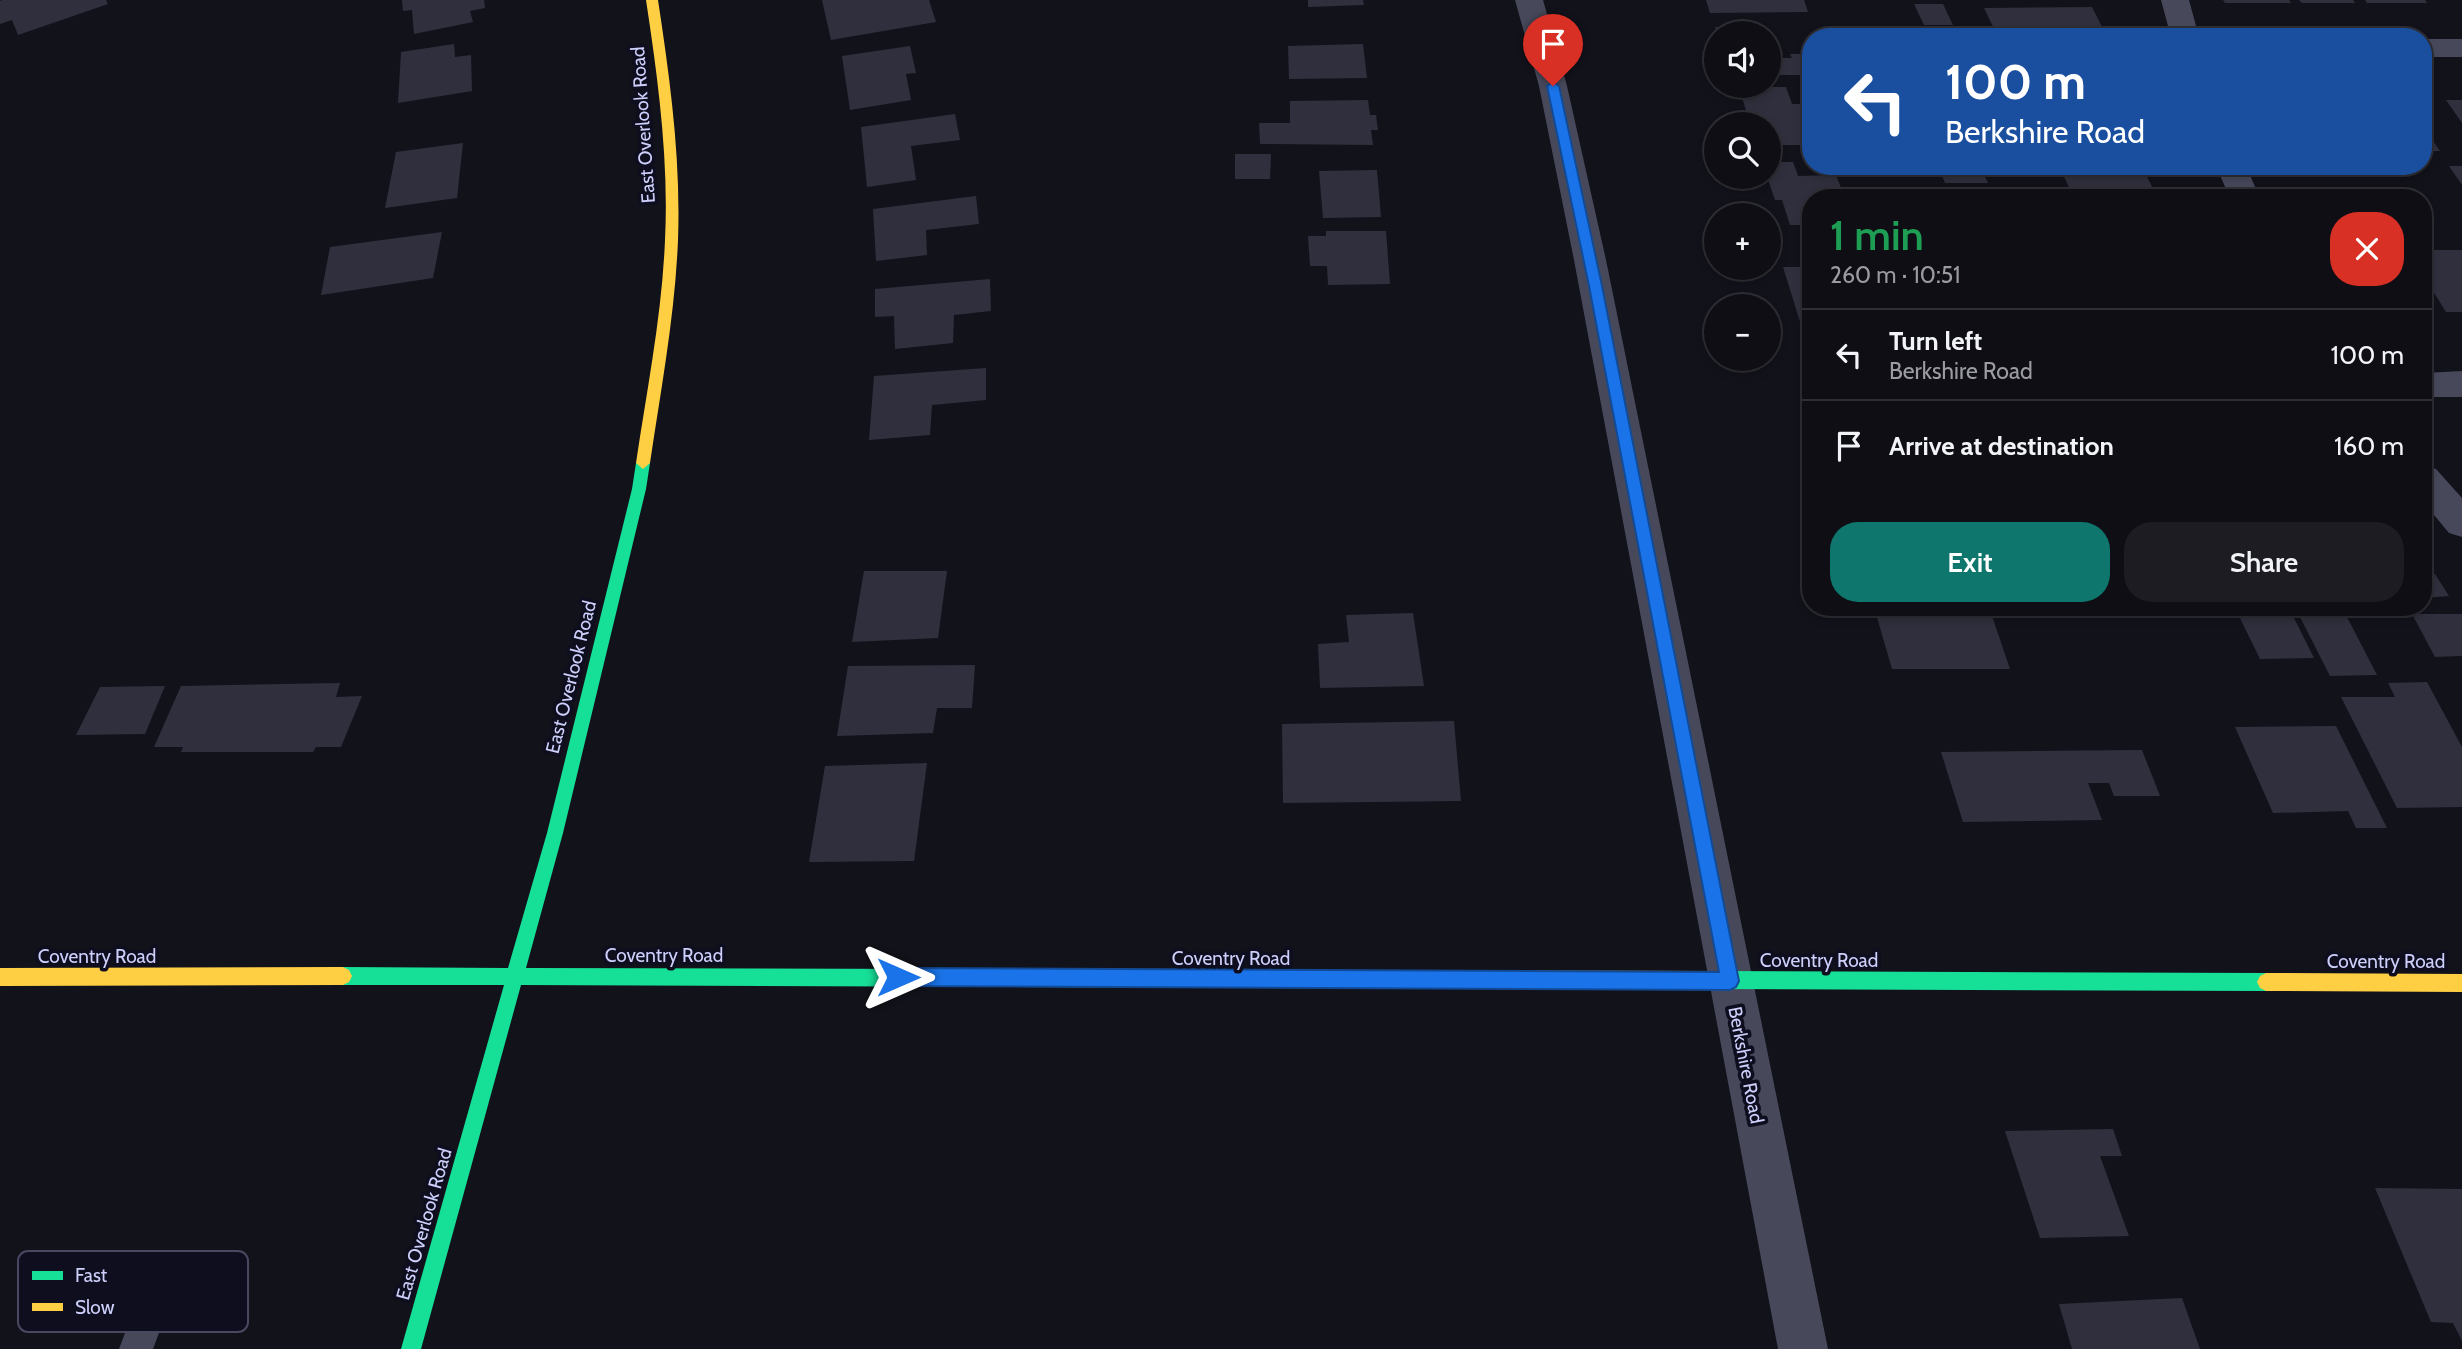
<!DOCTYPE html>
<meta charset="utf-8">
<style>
:root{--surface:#0e0e14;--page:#1c1c22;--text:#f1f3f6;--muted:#9b9ca0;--line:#2e2e34;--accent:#0f766e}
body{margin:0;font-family:Cabin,sans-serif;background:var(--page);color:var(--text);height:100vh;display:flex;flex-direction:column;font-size:26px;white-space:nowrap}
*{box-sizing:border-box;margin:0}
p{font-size:23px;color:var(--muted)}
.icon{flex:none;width:38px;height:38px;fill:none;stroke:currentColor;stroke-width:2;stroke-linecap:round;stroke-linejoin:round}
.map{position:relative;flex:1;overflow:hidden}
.drawer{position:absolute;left:1802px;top:189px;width:630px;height:427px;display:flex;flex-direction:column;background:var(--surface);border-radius:28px;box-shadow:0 4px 10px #0003,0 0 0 2px var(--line)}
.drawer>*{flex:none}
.guide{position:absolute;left:1802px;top:28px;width:630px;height:147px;border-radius:28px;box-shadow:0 4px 10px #0003,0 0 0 2px var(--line);background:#1a4fa0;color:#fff;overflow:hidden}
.fabs{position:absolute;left:1704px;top:21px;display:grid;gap:14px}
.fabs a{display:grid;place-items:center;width:77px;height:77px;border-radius:50%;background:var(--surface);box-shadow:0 4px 10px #0003,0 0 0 2px var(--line);font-size:35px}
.pin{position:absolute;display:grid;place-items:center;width:60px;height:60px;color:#fff;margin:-72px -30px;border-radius:50% 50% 50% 0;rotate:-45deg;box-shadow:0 0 7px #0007}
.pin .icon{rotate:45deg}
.me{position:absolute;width:77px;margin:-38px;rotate:90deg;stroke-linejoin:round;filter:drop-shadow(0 0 5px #0008)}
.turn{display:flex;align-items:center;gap:24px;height:147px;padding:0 28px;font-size:32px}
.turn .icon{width:91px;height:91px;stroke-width:2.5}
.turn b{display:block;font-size:49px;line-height:60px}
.round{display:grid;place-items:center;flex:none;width:74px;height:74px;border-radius:28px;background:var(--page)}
.overview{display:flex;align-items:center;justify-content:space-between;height:119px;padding:0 28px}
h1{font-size:42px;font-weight:600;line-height:52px;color:#1e9e55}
.button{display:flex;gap:14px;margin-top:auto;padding:14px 28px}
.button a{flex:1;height:80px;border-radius:28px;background:var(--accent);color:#fff;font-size:28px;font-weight:600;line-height:80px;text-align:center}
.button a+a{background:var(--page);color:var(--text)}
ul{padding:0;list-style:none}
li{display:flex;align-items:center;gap:21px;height:91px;padding:0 28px;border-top:2px solid var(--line)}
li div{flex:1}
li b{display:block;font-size:26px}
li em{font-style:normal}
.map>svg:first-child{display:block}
.building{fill:#302f3d}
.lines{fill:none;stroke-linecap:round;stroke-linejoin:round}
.lane{fill:#47495b;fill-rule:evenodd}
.street{fill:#47495b;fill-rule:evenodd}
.fast{fill:#16e098;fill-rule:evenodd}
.slow{fill:#ffcf43;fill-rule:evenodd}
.route{fill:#1a73e8;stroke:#114b97;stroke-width:2}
.labels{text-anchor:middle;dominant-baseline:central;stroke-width:7;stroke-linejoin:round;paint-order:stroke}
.street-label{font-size:19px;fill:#ced0fc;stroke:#0e0e1f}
.key{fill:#0e0e1f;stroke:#484861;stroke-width:2}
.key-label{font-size:19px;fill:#ced0fc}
</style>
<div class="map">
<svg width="2462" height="1349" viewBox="0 0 2462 1349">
<rect width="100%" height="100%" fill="#12121b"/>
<path class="building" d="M2,0H106L108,4L18,35L12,20L0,24V1Z
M402,0H484L485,8L470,11L473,22L414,34L412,10L403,11Z
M822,0H929L936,22L831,40Z
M1308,0H1363L1364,5L1308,7Z
M1706,0H1804L1808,12L1710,13Z
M2223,0H2289L2291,3H2225Z
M2299,0H2353L2355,3H2302Z
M2365,0H2425L2427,3H2367Z
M1914,4H1943L1953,25H1924Z
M2092,7L2107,37H1998L1984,8Z
M1715,27H1744L1746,33H1717Z
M1769,31L1779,58H1792L1790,54H1811V75H1769Z
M454,44L455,57L471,55L472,91L398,103L401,52Z
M1363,44L1367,78L1289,79L1288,46Z
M910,46L916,73L906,74L911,100L850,110L842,56Z
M1739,87H1786L1792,104H1811V145H1769V124H1750Z
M1368,100L1370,115H1376L1378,130H1371L1373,145L1260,144L1259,123H1290V101Z
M2446,100H2462V123Z
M955,114L960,140L911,146L916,180L867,187L861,127Z
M2424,128L2440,151H2424Z
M463,143L457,198L385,208L396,152Z
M1235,154H1271L1270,179H1235Z
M1769,162H1793L1798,176L1836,175L1845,198H1811V225H1790L1782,200H1775L1767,177H1769Z
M1938,166H1980L1988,183H1945Z
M1987,166H2030L2034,174H1991Z
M2059,166H2157L2161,175H2146L2158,198H2074Z
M2449,166H2462V185Z
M1377,170L1381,217L1323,218L1319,171Z
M976,196L979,224L926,230L927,255L876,261L873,209Z
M1326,231H1386L1390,284L1328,285L1327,266H1310L1308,236H1326Z
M442,232L433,278L321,295L330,247Z
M2424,250H2462V312H2446L2424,277Z
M1783,267H1811V341H1806Z
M990,279L991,311L954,315L953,343L895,349L894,316L875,317V289Z
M986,368V400L932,405L930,435L869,440L874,376Z
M864,571H947L938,638L852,642Z
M2435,574L2449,596L2424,598V575Z
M1874,607H1989L2010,669H1892Z
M1413,613L1424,686L1320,688L1318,644L1349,642L1346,615Z
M2412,614H2462V656L2435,657Z
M2299,615H2346L2377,675L2330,676Z
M2239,616H2293L2314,658L2260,659Z
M975,665L972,708H937L933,733L837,736L848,666Z
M2427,682L2462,747V807L2397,808L2341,697H2395L2388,683Z
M340,683L336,697L362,696L341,747H316L313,752H181L183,747H154L181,686Z
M165,686L145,734L76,735L100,687Z
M1454,721L1461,801L1283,803L1282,724Z
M2336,726L2387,828H2356L2348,811L2273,813L2235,727Z
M2142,750L2160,796H2114L2109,783H2088L2102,820L1963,822L1941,752Z
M927,763L914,861L809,862L825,766Z
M2113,1129L2122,1156H2100L2129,1236L2040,1238L2005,1131Z
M2375,1188L2462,1189V1341L2453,1323L2431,1322Z
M2182,1298L2200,1349H2072L2059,1304Z"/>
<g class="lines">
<path class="lane" d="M157,1275L169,1280L174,1292L153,1349H119L145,1280Z"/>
<path class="street" d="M1515,0H1543L1567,86L1606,260L1828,1349H1778L1574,260L1539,86Z
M2161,0H2189L2199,37H2171Z
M2424,39H2462V57H2424Z
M2216,166H2246L2260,198H2230Z
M2462,371V397H2424V373Z
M2424,465L2436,469L2462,498V537L2449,533L2424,503Z"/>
<path class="fast" d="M643,457L650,463L646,489L563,833L526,968L1298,970L1304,973L1307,979L1304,985L1298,988L521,985L421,1349H401L504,985H343L337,982L334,976L337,970L343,967L508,968L547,833L632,489L636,463Z
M1717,971L2266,973L2272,976L2275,982L2272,988L2266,991L1717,989L1711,986L1708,980L1711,974Z"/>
<path class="slow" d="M646,0H658C670,79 681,159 678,240C675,315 661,389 650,463L643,469L636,463C647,389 662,315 665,240C669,160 658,79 646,0Z
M343,967L349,970L352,976L349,982L343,985L0,986V968Z
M1298,970L1717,971L1723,974L1726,980L1723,986L1717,989L1298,988L1292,985L1289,979L1292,973Z
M2266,973L2462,974V992L2266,991L2260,988L2257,982L2260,976Z"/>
</g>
<path class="route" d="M1553,82L1559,86L1602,286L1739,981L1736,987L1730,990L898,986L892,983L889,977L892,971L898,968L1719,972L1589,286L1547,86Z"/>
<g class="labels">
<g class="street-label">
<text transform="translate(643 125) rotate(-94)">East Overlook Road</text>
<text transform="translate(571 677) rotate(-76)">East Overlook Road</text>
<text x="664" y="955">Coventry Road</text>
<text x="97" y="956">Coventry Road</text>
<text x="1231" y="958">Coventry Road</text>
<text x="1819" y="960">Coventry Road</text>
<text x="2386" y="961">Coventry Road</text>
<text transform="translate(1746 1065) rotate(79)">Berkshire Road</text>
<text transform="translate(424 1224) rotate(-74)">East Overlook Road</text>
</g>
</g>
<rect x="18" y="1251" width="230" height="81" rx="10" class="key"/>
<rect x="32" y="1271" width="31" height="9" fill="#16e098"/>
<rect x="32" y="1303" width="31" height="8" fill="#ffcf43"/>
<g class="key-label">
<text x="75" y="1282">Fast</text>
<text x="75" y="1314">Slow</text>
</g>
</svg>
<div class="fabs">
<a><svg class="icon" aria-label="sound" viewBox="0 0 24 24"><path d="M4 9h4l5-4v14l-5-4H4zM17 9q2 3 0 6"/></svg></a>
<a><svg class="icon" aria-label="search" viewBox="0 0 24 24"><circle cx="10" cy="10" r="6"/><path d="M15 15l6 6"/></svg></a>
<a>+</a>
<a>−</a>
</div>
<div class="pin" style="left:1553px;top:86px;background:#d93025"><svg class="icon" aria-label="arrive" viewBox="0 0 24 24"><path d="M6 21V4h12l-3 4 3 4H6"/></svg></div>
<svg class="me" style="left:898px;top:977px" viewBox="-20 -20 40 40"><path d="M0-17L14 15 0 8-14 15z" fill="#1a73e8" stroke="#fff" stroke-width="4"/></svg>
<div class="guide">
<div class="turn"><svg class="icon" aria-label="left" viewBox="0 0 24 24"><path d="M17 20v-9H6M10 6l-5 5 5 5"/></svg><div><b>100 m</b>Berkshire Road</div></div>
</div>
<section class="drawer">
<div class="overview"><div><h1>1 min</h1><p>260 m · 10:51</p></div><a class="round" style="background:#d93025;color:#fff"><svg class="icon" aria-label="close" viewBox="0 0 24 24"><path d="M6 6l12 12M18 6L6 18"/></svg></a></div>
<ul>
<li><svg class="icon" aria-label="left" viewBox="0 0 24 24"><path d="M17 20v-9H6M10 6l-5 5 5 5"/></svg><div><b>Turn left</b><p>Berkshire Road</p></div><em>100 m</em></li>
<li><svg class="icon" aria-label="arrive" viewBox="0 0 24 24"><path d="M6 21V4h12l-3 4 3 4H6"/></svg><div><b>Arrive at destination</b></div><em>160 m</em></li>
</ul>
<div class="button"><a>Exit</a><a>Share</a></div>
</section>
</div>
